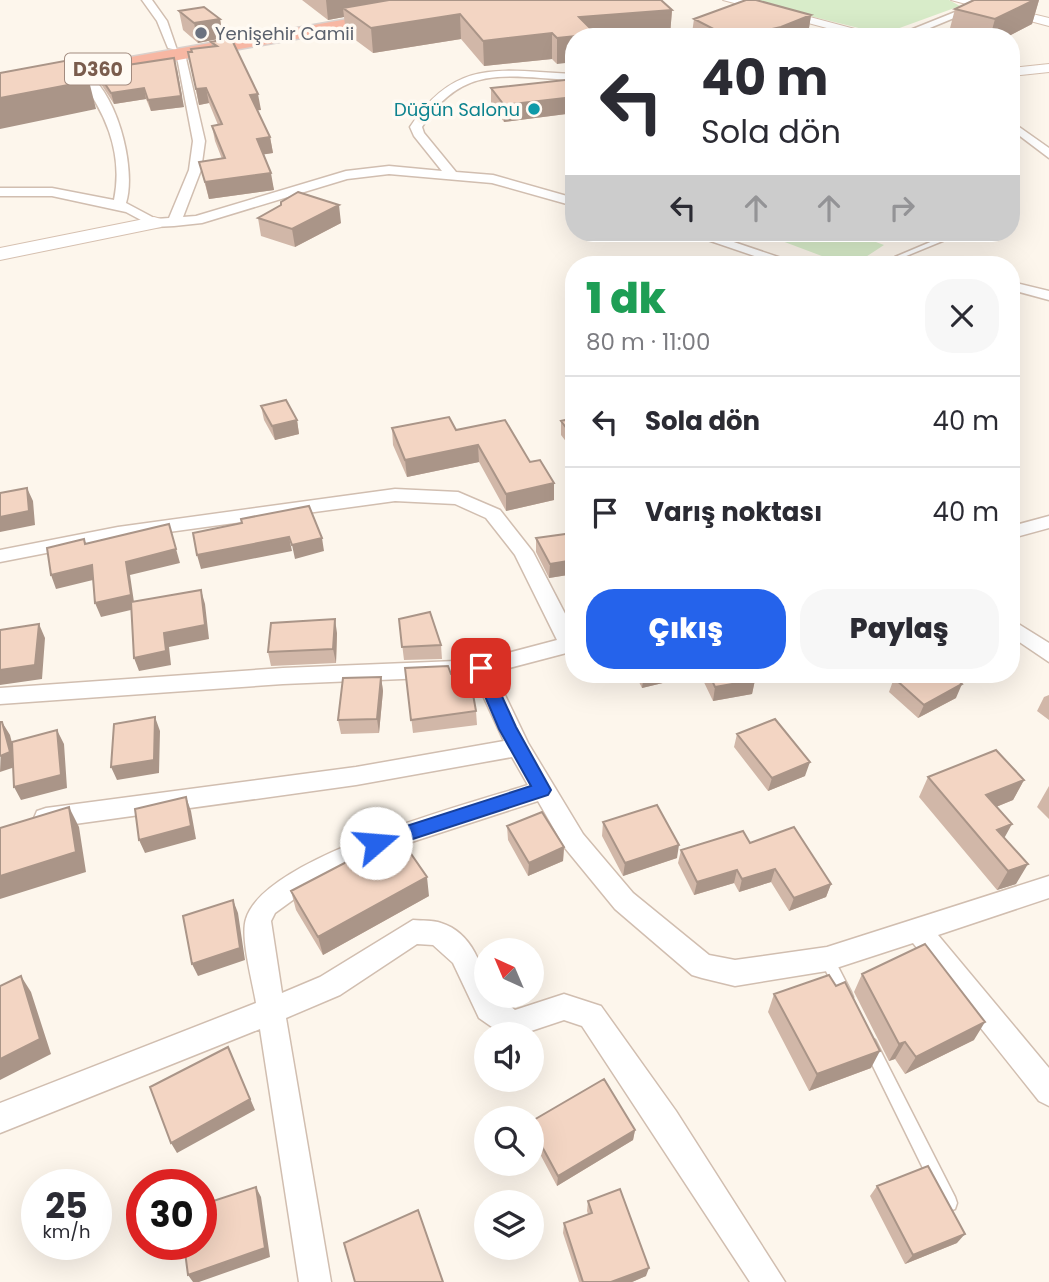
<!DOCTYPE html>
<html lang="tr">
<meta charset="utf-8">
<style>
:root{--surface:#fff;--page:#f7f7f7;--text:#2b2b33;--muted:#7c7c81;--line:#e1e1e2;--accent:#2563eb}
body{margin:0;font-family:Poppins,sans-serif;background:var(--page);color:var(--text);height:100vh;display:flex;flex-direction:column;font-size:26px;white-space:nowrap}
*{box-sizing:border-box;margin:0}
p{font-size:23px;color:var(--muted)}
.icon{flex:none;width:38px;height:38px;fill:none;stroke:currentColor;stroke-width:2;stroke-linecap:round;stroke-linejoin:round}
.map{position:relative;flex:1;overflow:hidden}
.details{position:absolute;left:565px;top:256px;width:455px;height:427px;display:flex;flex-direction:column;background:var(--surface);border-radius:28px;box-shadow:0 7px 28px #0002}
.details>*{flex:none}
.top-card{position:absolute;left:565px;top:28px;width:455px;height:214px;border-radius:28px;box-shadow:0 7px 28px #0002;background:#fff;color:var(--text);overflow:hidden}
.needle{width:46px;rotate:316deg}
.fabs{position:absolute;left:474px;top:938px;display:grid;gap:14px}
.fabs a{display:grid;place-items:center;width:70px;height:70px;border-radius:50%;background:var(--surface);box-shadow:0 7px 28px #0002;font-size:35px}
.speed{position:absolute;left:21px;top:1169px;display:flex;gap:14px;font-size:35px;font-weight:700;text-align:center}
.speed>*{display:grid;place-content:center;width:91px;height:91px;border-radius:50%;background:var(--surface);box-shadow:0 7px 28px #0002;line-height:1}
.speed small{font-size:18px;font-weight:400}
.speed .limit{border:10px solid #d22;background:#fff;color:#111}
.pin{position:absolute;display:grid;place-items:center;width:60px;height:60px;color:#fff;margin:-30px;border-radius:14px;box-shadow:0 4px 10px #0006}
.me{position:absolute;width:77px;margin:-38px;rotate:72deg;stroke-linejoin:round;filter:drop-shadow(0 0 5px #0008)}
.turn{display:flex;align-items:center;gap:24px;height:147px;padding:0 21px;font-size:32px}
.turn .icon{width:91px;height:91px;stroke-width:2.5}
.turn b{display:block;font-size:49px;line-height:60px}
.lanes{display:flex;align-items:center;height:66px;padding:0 21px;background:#0003;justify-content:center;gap:35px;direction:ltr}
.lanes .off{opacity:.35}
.round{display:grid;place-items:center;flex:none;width:74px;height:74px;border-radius:28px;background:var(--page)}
.summary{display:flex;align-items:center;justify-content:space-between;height:119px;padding:0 21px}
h1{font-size:42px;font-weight:800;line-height:52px;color:#1e9e55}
.button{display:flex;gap:14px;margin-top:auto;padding:14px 21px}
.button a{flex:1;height:80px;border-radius:28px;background:var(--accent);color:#fff;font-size:28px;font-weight:800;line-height:80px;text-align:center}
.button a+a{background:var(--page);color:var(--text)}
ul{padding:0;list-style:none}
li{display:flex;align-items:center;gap:21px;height:91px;padding:0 21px;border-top:2px solid var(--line)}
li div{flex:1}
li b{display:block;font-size:26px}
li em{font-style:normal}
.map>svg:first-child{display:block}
.green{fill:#d8ecc9}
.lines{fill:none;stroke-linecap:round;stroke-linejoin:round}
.lane-casing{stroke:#d1beb0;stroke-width:3}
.street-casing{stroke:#d1beb0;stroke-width:3}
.secondary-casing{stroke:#d6c0b0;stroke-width:2}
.highway-casing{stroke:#dad1cd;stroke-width:3}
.lane{fill:#fff;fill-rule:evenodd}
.street{fill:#fff;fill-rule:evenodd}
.secondary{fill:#fff;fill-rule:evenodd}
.highway{fill:#f7b7a3;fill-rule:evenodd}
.wall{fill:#d1b7a8}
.shaded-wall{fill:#aa9588}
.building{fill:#f3d5c3;stroke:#aa9588;stroke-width:2}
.route{fill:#2563eb;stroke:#184099;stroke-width:2}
.worship-dot{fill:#6b7280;stroke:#fffaf3;stroke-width:2.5}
.culture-dot{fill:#0f9aa8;stroke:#fffaf3;stroke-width:2.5}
.labels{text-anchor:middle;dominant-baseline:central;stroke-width:7;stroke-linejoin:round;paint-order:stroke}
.far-worship-label{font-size:18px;fill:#5b616d;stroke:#fffaf3;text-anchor:start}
.far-culture-label{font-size:18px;fill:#0d838f;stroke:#fffaf3;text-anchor:end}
.shield{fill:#fffaf3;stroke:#a28b7f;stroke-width:2}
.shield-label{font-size:19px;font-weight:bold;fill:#7a5c4d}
</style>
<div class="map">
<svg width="1049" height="1282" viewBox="0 0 1049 1282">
<rect width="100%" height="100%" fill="#fdf6ec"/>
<path class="green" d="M745,0H949L960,6L883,34Z
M761,233H852L884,245L855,264H843Z"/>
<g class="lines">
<g class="lane-casing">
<path id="lane" d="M943,233H949L945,240L899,259L894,264H886L895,257L940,238Z
M827,953L832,955L851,992L853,997L851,1002L846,1003L841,1002L822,963L820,959L822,955Z
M870,1038L875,1040L955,1197L957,1203L955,1209L949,1211L943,1209L865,1050L863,1045L865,1040Z"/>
</g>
<g class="street-casing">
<path id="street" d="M142,0H152L167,21L177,50L168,48L157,21Z
M975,4L983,6L908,37H893Z
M176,52L185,54L205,141L201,170L183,217L196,216L346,171L389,166L442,171L414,136L410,127C456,57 500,71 574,74V80C507,77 463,62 422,127L424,133L456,172L493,175L574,198V206L492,183L389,174L347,179L202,223L174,226L154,227L126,212L52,196H0V188H52L114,200C124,151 104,109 75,72L80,69C116,85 137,168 126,203L156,219L169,218L189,170L193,141Z
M1012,122L1049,148V158L1012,130Z
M687,233H707L799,264H778Z
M1012,282L1049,291V300L1012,290Z
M395,489L458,492L500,510L533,552L574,631V651L494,672L528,743L583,834L633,893L709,955L735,960L827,947L1049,876V898L938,935L1049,1068V1106L1039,1101L913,943L827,971L735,986L702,978L692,975L615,909L565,848L538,801L384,851L297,897L275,913L271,921L282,993L320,977L413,920C422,921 433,920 441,923C471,932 486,968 486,996H497L515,1010L564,994L601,1006L676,1111L785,1282H750L582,1026L564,1020L522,1034H502L479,1018L453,963L433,945L417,944L340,995L286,1018L331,1282H299L260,1029L0,1133V1103L256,1003C253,983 240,938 246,919C264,857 468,804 528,785L512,757L356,785L46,828L37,825L34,818L37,811L46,808L356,767L504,741L474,676L283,684L0,704V688L283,668L481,660L557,640L515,555L486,518L455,504L395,501L118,539L0,562V550L118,527Z
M1049,516V528L1012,538V526Z
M1012,620L1049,643V662L1012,637Z"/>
</g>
<g class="secondary-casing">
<path id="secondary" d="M723,0H746L885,37H860Z
M951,0H974L1049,18V26Z
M1049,64V72L1012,76V68Z
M154,217L161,219L163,223L161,227L0,260V248Z"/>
</g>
<g class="highway-casing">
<path id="highway" d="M456,0H493L485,5L0,92V80Z"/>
</g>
<use href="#lane" class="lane"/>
<use href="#street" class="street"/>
<use href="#secondary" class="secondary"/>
<use href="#highway" class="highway"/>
</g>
<path class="wall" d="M302,0H661L672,10L670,35L651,37H574L557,64L552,59L484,66L461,39L373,53L346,33L344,17L328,20Z
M974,0H1039L1032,24L1007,37L948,36L955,9Z
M179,11L220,19L223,38L198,43L183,30Z
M811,15L809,28L788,37H701L692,33L694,19Z
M231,38L261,110H257L270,137L273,153L264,154L274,190L209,199L199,162L222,159L215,141L212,126L218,125L209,103L199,105L188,52L212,46L211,42Z
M101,69L184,107L151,111L146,99L114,104L101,84L98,73L102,72Z
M574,79V113L504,122L491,105V88Z
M281,205L341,223L295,247L261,236L258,218Z
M261,406L297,420L299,434L275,440L264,420Z
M574,418V452L561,435V421Z
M392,428L456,430L530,462L554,483V500L506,511L479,462L407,477L393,445Z
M574,535V574L549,578L536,552V538Z
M399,619L441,645L442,659L404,660Z
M337,633L336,663L271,666L268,652Z
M405,668L451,674L476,711L477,725L413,733Z
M635,674H752L755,680L752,694L713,701L700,674L642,688Z
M381,677L383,691L379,733L341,734L338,720Z
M894,678L956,698L918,718L889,692Z
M1049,695V720L1037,711L1044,697Z
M737,734L805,776L768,791L734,747Z
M928,777L1024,780L1013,800L996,807L1016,884L997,890L919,797Z
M1049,786V819L1037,807Z
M603,822L677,858L623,876L602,836Z
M507,826L564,847L563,861L528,876L508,840Z
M750,843L831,884L826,897L789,911L771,882L739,892L734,883L694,895L678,863L681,850Z
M291,891L429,896L323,955L296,910Z
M862,974L974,1040L905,1074L895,1059L889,1061L854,992Z
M774,994L871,1068L809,1091L768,1012Z
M532,1121L635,1130L633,1140L557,1186L532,1139Z
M877,1186L957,1243L905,1264L870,1196Z
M588,1201L646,1276L632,1282H579L563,1233L564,1223L588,1214L587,1211Z"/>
<path class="shaded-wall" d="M326,0H432L343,8L344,17L328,20Z
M1034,0H1039L1032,24L1007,37H990L995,19Z
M672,10L670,35L651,37H574V62L557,64V38L579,17Z
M460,14L461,39L373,53L371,28Z
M811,15L809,28L788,37H737Z
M220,19L223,38L198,43L194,23Z
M552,33V59L484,66L483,41Z
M177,69L184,107L151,111L148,100Z
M89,81L96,109L0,129V98Z
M144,88L146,99L114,104L111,93Z
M206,88L209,103L199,105L196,89Z
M258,94L261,110L252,111L250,95Z
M574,97V113L504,122V105Z
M270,137L273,153L260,155L257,139Z
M271,173L274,190L209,199L205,182Z
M339,205L341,223L295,247L292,229Z
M297,420L299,434L275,440L272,426Z
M478,445L479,462L407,477L405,460Z
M554,483V500L506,511V494Z
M27,488L33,501L35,525L0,532V517Z
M169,524L180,563L130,575L135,609L101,617L95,603L126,562Z
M289,537L292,551L201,569L197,555Z
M322,538L324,551L295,559L292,545Z
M574,560V574L549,578L550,564Z
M92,565L97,579L56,589L51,575Z
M201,590L205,604L209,639L169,647L171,665L139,671L134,658L164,633Z
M335,619L337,633L336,663L333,649Z
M39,624L45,638L42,679L0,685V670Z
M647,674H700L642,688L644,675Z
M381,677L383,691L379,733L377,719Z
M755,680L752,694L713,701L715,687Z
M962,684L956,698L918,718L924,705Z
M155,717L160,731L159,773L117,780L111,767Z
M2,722L10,735L18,766L0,772Z
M57,730L64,744L67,788L21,800L14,787Z
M810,762L805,776L768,791L772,778Z
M1024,780L1013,800L976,815L986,795Z
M186,797L191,811L196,839L145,853L139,840Z
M69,807L79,827L86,872L0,899V876Z
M1012,824L1001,844L997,830Z
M679,845L677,858L623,876L625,863Z
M564,847L563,861L528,876L529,863Z
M1028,864L1016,884L997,890L1008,871Z
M775,869L771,882L739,892L742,879Z
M737,870L734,883L694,895L697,882Z
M427,877L429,896L323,955L318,937Z
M831,884L826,897L789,911L794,898Z
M233,900L238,913L245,960L198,976L192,964Z
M21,976L31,992L51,1054L0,1080V1059Z
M985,1022L974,1040L905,1074L916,1057Z
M905,1042L895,1059L889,1061L899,1044Z
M228,1047L255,1110L177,1153L171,1143Z
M880,1051L871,1068L809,1091L817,1074Z
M635,1130L633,1140L557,1186L558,1176Z
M256,1187L261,1197L270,1257L199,1282H193L188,1275Z
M965,1234L957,1243L905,1264L913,1255Z
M649,1268L646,1276L632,1282H611Z"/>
<path class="building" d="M389,0H661L672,10L579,17L596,34L557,38L552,33L483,41L460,14L371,28L343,8Z
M746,0H756L811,15L781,27L737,37H729L694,19Z
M974,0H1034L995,19L955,9Z
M204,7L220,19L194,23L179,11Z
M231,38L258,94L250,95L270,137L257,139L271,173L205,182L199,162L225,158L212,126L222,124L206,88L196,89L188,52H192L191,49L217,46L211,42Z
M174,58L181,96L148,100L144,88L111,93L98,73L103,72L101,69Z
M75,59L89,81L0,98V73Z
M574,79V97L504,105L491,88Z
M298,192L339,205L292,229L258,218L281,205V202Z
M286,400L297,420L272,426L261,406Z
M449,417L456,430L505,420L530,462L540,460L554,483L506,494L478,445L405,460L392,428Z
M574,418V438L561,421Z
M27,488L29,511L0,517V493Z
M309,506L322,538L292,545L289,537L197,555L193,533L242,523L241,519Z
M169,524L176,549L126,562L131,595L95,603L92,565L51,575L47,548L84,539L85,544Z
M573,533L574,560L550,564L536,538Z
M201,590L205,625L164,633L166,651L134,658L131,602Z
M430,612L441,645L402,647L399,619Z
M335,619L333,649L268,652L271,623Z
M39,624L35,665L0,670V630Z
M448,666L451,674L469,672L476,711L411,720L405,668Z
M709,674H752L755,680L715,687Z
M903,674H950L962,684L924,705L894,678Z
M381,677L377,719L338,720L343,678Z
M155,717L154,760L111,767L114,724Z
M775,719L810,762L772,778L737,734Z
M0,722H2L10,752L0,756Z
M57,730L61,775L14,787L12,742Z
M996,750L1024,780L986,795L1012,824L997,830L1028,864L1008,871L928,777Z
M186,797L191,826L139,840L135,809Z
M657,805L679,845L625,863L603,822Z
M69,807L76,852L0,876V828Z
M542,812L564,847L529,863L507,826Z
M794,827L831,884L794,898L775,869L742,879L737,870L697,882L681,850L743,831L750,843Z
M398,835L427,877L318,937L291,891Z
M233,900L240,948L192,964L183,916Z
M925,944L985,1022L916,1057L905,1042L899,1044L862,974Z
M829,975L836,986L845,982L880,1051L817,1074L774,994Z
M21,976L40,1039L0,1059V986Z
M228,1047L250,1099L171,1143L150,1087Z
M604,1079L635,1130L558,1176L532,1128V1121Z
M928,1166L965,1234L913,1255L877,1186Z
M256,1187L265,1248L188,1275L184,1244H201V1205Z
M620,1189L649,1268L611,1282H583L564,1223L592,1213L588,1201Z
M418,1210L443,1282H355L344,1243Z"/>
<path class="route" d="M481,662L489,668L516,727L551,790L548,795L376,851L369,849L367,843L369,838L531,786L499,729L473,668Z"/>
<circle class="worship-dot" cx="201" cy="33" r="7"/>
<circle class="culture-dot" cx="534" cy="109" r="7"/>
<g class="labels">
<g class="far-worship-label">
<text x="215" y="33">Yenişehir Camii</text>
</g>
<g class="far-culture-label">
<text x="520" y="109">Düğün Salonu</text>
</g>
<rect class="shield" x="65" y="53.5" width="66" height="31" rx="5"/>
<g class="shield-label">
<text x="98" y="69">D360</text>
</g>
</g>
</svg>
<div class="fabs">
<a><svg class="needle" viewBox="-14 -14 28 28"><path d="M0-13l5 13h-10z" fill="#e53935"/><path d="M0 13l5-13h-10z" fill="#7c7c81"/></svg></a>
<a><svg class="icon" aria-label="sound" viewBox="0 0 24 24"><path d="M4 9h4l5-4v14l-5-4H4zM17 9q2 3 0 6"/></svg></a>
<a><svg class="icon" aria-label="search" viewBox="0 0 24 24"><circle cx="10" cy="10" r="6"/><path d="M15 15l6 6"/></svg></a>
<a><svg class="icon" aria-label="layers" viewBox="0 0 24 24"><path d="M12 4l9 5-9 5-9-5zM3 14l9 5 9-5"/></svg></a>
</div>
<div class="speed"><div>25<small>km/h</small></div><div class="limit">30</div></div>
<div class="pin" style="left:481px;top:668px;background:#d93025"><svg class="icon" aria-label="arrive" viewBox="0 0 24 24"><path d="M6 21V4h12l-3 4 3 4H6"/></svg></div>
<svg class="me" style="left:376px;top:843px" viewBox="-20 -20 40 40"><circle r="19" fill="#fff"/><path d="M0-13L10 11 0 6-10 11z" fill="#2563eb"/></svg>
<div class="top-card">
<div class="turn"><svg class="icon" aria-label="left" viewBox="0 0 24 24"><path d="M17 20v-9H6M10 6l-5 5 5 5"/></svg><div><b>40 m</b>Sola dön</div></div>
<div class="lanes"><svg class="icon" aria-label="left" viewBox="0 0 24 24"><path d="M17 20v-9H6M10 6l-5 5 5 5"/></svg><svg class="icon off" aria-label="ahead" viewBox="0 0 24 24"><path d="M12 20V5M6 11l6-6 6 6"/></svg><svg class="icon off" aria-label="ahead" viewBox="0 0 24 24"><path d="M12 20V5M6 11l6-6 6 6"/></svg><svg class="icon off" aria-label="right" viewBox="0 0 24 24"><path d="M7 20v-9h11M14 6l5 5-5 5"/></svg></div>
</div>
<section class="details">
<div class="summary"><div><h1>1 dk</h1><p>80 m · 11:00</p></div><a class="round"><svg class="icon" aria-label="close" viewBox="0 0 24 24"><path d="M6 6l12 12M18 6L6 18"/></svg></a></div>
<ul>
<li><svg class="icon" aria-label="left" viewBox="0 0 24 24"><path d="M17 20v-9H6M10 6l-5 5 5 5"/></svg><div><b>Sola dön</b></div><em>40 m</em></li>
<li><svg class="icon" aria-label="arrive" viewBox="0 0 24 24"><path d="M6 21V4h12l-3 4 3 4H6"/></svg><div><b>Varış noktası</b></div><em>40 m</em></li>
</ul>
<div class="button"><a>Çıkış</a><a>Paylaş</a></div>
</section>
</div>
